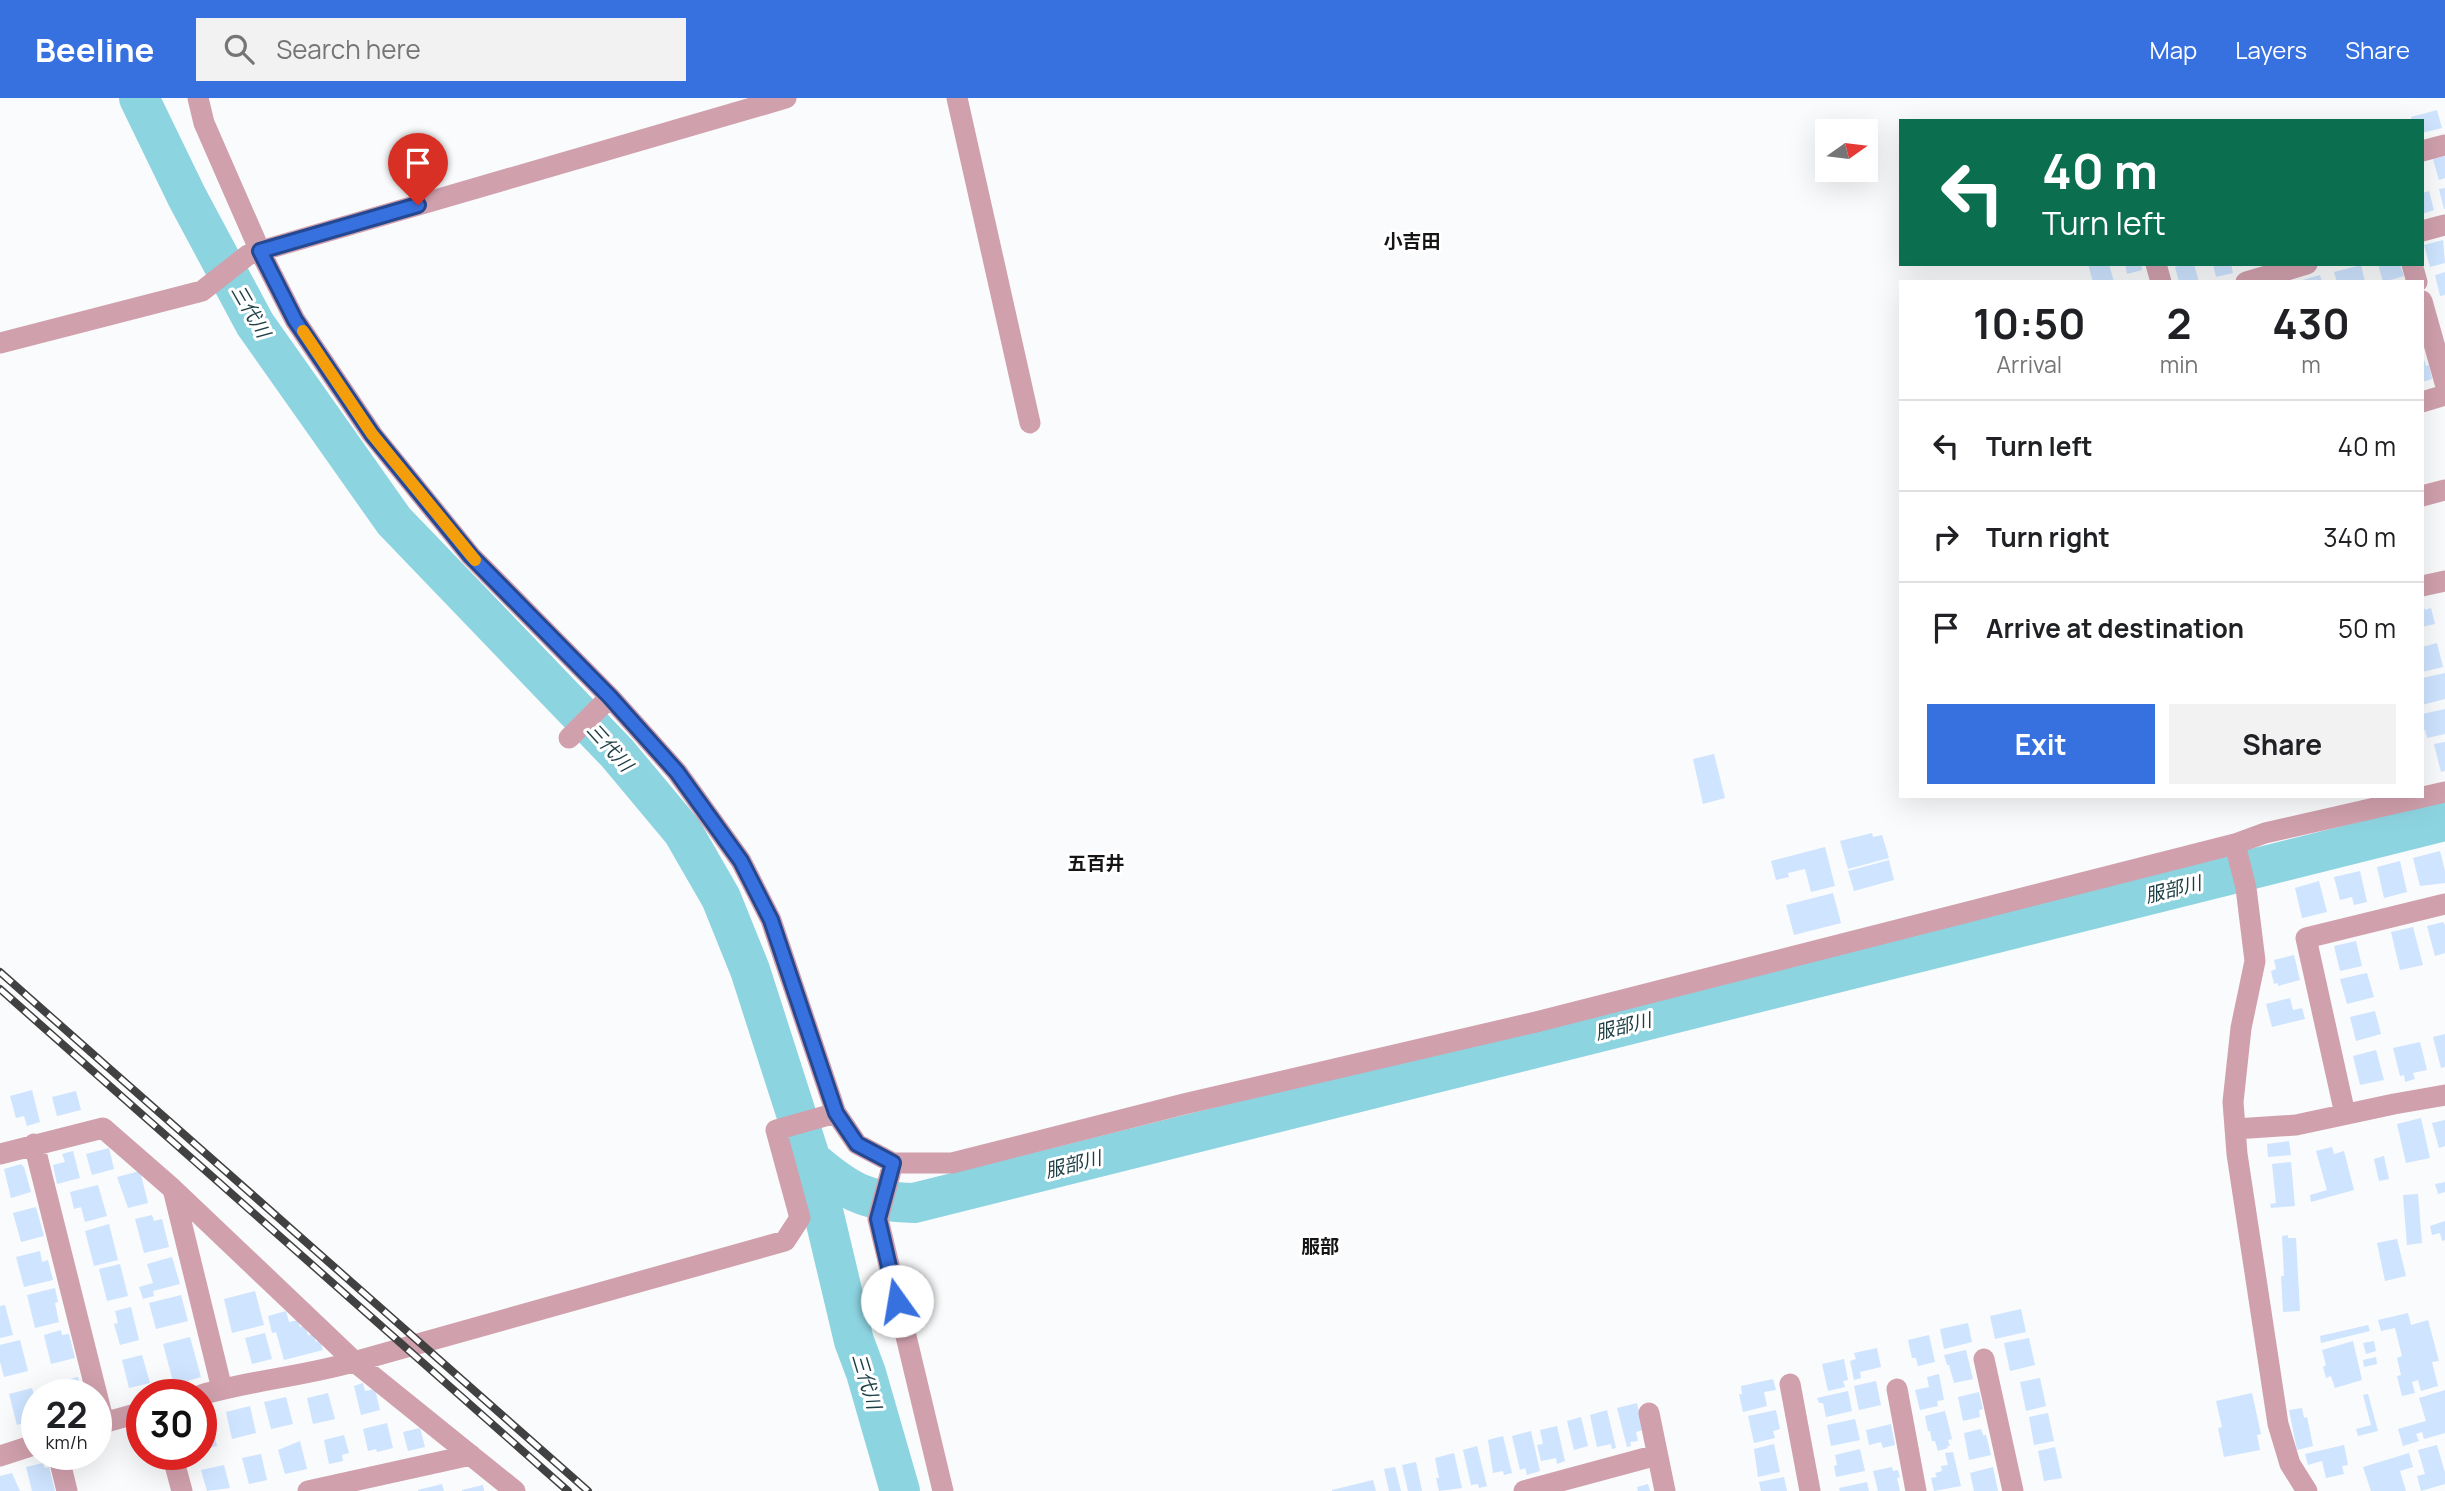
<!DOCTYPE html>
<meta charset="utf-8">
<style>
:root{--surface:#fff;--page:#f2f2f2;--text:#202124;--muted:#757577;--line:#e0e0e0;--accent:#3771e0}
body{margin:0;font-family:Manrope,"Noto Sans JP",sans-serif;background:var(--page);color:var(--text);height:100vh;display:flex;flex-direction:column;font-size:26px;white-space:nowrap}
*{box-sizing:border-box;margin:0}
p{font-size:23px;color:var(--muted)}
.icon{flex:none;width:38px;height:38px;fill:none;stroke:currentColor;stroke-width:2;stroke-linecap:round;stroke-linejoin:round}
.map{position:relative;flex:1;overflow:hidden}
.side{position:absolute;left:1899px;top:182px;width:525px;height:518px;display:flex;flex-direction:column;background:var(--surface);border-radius:0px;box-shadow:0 7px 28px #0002}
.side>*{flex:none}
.guide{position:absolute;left:1899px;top:21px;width:525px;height:147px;border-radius:0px;box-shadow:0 7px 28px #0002;background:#0b6e4f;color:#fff;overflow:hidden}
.needle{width:46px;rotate:76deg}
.controls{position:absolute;left:1815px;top:21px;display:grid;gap:14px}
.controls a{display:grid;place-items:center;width:63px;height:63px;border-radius:0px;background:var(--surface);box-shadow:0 7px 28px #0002;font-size:35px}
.speed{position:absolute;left:21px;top:1281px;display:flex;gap:14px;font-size:35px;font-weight:700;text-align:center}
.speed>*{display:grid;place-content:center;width:91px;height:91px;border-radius:50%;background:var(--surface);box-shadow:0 7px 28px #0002;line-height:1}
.speed small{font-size:18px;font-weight:400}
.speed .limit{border:10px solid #d22;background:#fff;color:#111}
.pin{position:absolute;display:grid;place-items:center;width:60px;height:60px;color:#fff;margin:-72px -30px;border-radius:50% 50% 50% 0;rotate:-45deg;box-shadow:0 0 7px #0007}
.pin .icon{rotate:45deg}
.me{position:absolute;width:77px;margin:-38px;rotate:347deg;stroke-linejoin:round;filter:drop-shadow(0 0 5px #0008)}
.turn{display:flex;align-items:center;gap:24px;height:147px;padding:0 28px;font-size:32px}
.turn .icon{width:91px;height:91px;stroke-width:2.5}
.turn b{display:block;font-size:49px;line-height:60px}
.eta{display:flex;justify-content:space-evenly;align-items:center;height:119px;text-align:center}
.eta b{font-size:42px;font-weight:700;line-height:49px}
.action{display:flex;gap:14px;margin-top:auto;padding:14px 28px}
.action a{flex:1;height:80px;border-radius:0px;background:var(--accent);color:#fff;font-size:28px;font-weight:700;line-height:80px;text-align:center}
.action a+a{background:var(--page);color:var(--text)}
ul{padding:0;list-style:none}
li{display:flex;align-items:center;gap:21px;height:91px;padding:0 28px;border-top:2px solid var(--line)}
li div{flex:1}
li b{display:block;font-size:26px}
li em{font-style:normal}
header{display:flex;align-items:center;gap:42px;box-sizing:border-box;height:98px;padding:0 35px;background:var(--accent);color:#fff}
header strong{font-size:33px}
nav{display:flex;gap:38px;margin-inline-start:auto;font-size:24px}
.search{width:490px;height:63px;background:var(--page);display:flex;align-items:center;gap:18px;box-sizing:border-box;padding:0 24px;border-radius:0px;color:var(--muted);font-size:26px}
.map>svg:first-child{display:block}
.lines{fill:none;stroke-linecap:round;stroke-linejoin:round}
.river{stroke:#8dd4e1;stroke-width:40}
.building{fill:#cee4ff}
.minor{stroke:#d0a0ad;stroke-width:21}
.tertiary{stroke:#d0a0ad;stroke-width:21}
.rail-casing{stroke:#414142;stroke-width:8}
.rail{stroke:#fff;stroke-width:5;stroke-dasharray:16;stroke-linecap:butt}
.route-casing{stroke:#244992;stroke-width:18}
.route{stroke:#3771e0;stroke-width:12}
.slow{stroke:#f59e0b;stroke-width:12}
.labels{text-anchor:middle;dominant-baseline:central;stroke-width:6;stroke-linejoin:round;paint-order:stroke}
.neighbourhood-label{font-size:19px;font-weight:bold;fill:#151515;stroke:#fff}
.water-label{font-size:19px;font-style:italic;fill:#1b3d44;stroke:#fff}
</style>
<header>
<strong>Beeline</strong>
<div class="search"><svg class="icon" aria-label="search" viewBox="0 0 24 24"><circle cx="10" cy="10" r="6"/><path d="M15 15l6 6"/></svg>Search here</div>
<nav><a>Map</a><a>Layers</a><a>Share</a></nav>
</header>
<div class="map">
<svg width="2445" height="1393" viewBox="0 0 2445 1393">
<rect width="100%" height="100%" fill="#fafbfc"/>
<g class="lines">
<path class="river" d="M139,0L187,99L255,226L394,423L617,655L683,734L721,800L750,872L811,1062L854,1243L866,1275L900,1393
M811,1062C847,1093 865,1104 914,1105L2445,723"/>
</g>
<path class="building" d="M2437,12L2442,30L2422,35V23H2412L2411,19Z
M2445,58V80L2439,82L2433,61Z
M2445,90V111H2444L2439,91Z
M2429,93L2434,112L2422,116V95Z
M2443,142L2445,165L2430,169L2424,147Z
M2088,166H2109L2114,184H2093Z
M2125,166H2141L2142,172L2127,176Z
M2184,166H2194L2199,184H2179L2175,169Z
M2213,166H2231L2233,175L2216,179Z
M2378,166H2400L2404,178L2383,184Z
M2361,167L2365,184H2337L2334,174Z
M2445,174V197L2440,198L2435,177Z
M2320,177L2322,184H2299V183Z
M2423,257L2426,268L2429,267L2432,281L2422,284Z
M2422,505L2425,512L2431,510L2435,526L2422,529Z
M2437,545L2443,569L2422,574V549Z
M2445,575V601L2422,607V580Z
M2445,611V636L2427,640L2425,632H2422V616Z
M2445,644V673L2441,674L2434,646Z
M1714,656L1725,700L1703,706L1693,661Z
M1872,735L1873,739L1882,737L1889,760L1848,771L1840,743Z
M1825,749L1835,788L1811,794L1805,771L1788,775L1789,779L1776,782L1771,763Z
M2440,753L2445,773V785L2420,788L2413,760Z
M1889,762L1894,782L1854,793L1848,773Z
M2400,763L2407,794L2384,800L2377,769Z
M2360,773L2367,804L2354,807L2352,799L2340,802L2334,779Z
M2319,783L2327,814L2302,820L2295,790Z
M1833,795L1841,825L1794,837L1786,807Z
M2443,824L2445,827V855L2435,858L2427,828Z
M2413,829L2423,867L2400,872L2391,834Z
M2356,843L2362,868L2340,873L2334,848Z
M2294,857L2300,882L2278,888V885L2274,886L2271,873L2276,871L2274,862Z
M2367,875L2374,899L2347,906L2340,881Z
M2290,900L2293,912L2302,910L2305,921L2272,929L2266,906Z
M2375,913L2381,936L2356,943L2350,919Z
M2445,936V969L2441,970L2433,939Z
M2420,944L2427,972L2413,975L2415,981L2405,984L2404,977L2400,978L2393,950Z
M2376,952L2384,982L2360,987L2353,958Z
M32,992L40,1024L27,1028L24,1018L16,1020L10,998Z
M76,993L81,1012L57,1018L52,999Z
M2421,1020L2430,1060L2406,1065L2397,1026Z
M2445,1022V1048L2439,1050L2432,1025Z
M2289,1043L2291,1057L2268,1059L2267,1046Z
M2332,1049L2334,1056L2344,1053L2354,1092L2311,1104L2310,1097L2327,1092L2316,1053Z
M109,1050L114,1071L92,1077L86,1056Z
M73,1053L80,1080L57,1086L53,1067L65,1064L62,1056Z
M2384,1058L2389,1081L2379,1083L2374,1061Z
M2291,1064L2295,1108L2271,1110L2270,1106L2276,1105L2272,1066Z
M21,1066L24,1069L31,1094L11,1100L4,1071Z
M140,1073L148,1105L128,1110L117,1079Z
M2445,1084V1094L2438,1096L2435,1086Z
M98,1087L107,1118L85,1124L81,1109L74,1111L70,1094Z
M2418,1096L2422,1145L2407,1147L2403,1097Z
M36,1109L44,1138L21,1144L13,1115Z
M152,1117L154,1123L162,1121L169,1149L144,1155L135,1121Z
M2445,1123V1142L2442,1143L2440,1135L2432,1137L2430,1128Z
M109,1126L118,1162L94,1168L85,1133Z
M2288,1137V1140H2296L2300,1213L2283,1214L2281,1178H2284L2282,1138Z
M2397,1141L2406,1178L2385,1183L2377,1145Z
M40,1153L42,1164L48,1162L53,1182L24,1189L16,1159Z
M172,1159L180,1186L153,1193L154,1198L143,1201L139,1189L153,1185L147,1166Z
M120,1166L128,1198L107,1203L99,1171Z
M55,1190L58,1204L55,1205L59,1224L35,1230L27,1197Z
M255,1193L264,1227L232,1235L224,1201Z
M181,1197L188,1223L156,1231L149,1205Z
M5,1207L13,1237L0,1240V1208Z
M131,1209L139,1242L120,1247L114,1226L118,1225L115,1213Z
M2021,1211L2026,1234L1995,1241L1990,1218Z
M286,1213L289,1224L298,1222L300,1229L305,1228L308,1237L314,1236L316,1244L320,1242L323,1252L284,1262L276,1234L272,1235L268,1218Z
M2408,1215L2411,1227L2428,1222L2439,1263L2432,1264L2438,1288L2421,1293L2418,1282L2412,1284L2415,1295L2402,1298L2397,1278L2401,1277L2397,1260L2402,1258L2395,1230L2381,1233L2378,1222Z
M1968,1225L1972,1244L1944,1251L1940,1231Z
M2368,1227L2370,1233L2321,1245L2320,1238Z
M61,1232L62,1237L69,1236L75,1260L51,1266L44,1237Z
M265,1235L272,1261L252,1266L245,1240Z
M1929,1237L1935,1264L1918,1268L1916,1260H1912L1908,1242Z
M190,1239L201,1279L174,1287L163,1246Z
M2029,1240L2035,1267L2010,1273L2004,1245Z
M20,1242L28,1273L4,1279L0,1264V1247Z
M2353,1243L2362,1282L2335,1290L2331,1278L2326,1280L2323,1269L2326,1267L2322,1252Z
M2374,1243L2376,1253L2366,1256L2363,1245Z
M1877,1250L1881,1269L1860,1274L1861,1280L1854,1282L1850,1263L1856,1261L1854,1255Z
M1966,1252L1973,1281L1954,1285L1949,1267H1947L1944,1257Z
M142,1257L150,1285L129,1290L122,1262Z
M2376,1259L2377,1266L2364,1269L2363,1262Z
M1844,1261L1848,1282L1843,1283L1845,1289L1828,1293L1822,1266Z
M1939,1276L1944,1302L1937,1303L1938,1308L1920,1312L1915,1292L1929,1289L1927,1279Z
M78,1279L83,1297H50V1294L53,1293L51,1286Z
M2040,1280L2046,1308L2026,1313L2020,1284Z
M1773,1281L1776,1292L1764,1294L1767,1308L1743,1314L1739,1296H1742L1741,1288Z
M1876,1283L1881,1307L1859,1312L1854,1288Z
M363,1285L365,1293L375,1291L380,1312L361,1317L354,1288Z
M32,1290L37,1306V1321L17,1327L9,1296Z
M2445,1292V1335L2424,1341L2422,1334L2416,1336L2419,1343L2403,1348L2398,1331L2426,1323L2419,1300Z
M1848,1293L1852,1313L1826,1319L1823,1305H1819L1817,1300Z
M1979,1294L1983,1311L1979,1312L1980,1319L1963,1323L1958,1299Z
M328,1295L335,1321L313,1326L307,1300Z
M2252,1295L2261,1336L2257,1337L2260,1352L2224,1359L2218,1330L2222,1329L2216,1303Z
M2368,1296L2378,1333L2358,1338L2356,1331L2371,1327L2363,1297Z
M286,1299L293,1326L271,1331L264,1304Z
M1637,1305L1643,1332L1636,1334L1638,1343L1630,1344L1631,1348L1627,1349L1617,1310Z
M250,1308L256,1335L232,1341L226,1314Z
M2302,1310L2304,1320L2307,1319L2313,1348L2297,1352L2289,1312Z
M1607,1312L1616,1350L1612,1351L1611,1346L1597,1349L1590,1317Z
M1776,1312L1780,1331L1773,1333L1775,1340L1754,1345L1748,1318Z
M1945,1313L1952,1341L1948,1342L1950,1348H1947L1948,1350L1938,1353L1935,1343H1932L1930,1333H1928L1925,1318Z
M2048,1315L2054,1343L2034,1347L2029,1319Z
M210,1319L217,1348L201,1352V1321Z
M1581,1319L1588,1348L1574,1352L1567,1323Z
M1855,1321L1860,1342L1831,1348L1827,1327Z
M387,1325L393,1350L377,1354L376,1351L368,1353L363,1331Z
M1891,1326L1895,1347L1883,1350L1881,1344L1869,1347L1866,1332Z
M1557,1328L1565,1363L1557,1366L1556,1360L1541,1363L1537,1347L1543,1346L1540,1332Z
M420,1330L425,1349L408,1353L403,1334Z
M1981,1331L1983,1337H1986L1991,1357L1969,1362L1964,1335Z
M1531,1333L1540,1373L1527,1377L1525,1370L1520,1372L1512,1338Z
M344,1337L349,1355L342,1357L343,1363L329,1366L324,1342Z
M1503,1338L1512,1375L1504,1377L1503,1373L1493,1375L1488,1342Z
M300,1343L307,1371L285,1376L278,1352Z
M1774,1346L1780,1374L1758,1379L1754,1351Z
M2344,1347L2348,1367L2342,1368L2344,1376L2326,1380L2322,1363L2308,1367L2305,1356Z
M2437,1347L2445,1375V1386L2421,1393L2417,1378L2425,1376L2418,1352Z
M1477,1348L1487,1388L1479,1390L1478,1386L1471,1387L1463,1352Z
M2055,1349L2062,1380L2044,1383L2038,1353Z
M1860,1351L1865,1373L1836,1379L1834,1368L1837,1367L1835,1357Z
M1953,1354L1961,1388L1934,1393L1931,1380L1937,1379L1935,1375L1942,1373L1941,1368L1948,1367L1945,1355Z
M1454,1355L1462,1390L1439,1393L1436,1380H1439L1435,1360Z
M2409,1355L2413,1369L2400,1373L2406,1393H2371L2363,1369Z
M261,1356L267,1382L249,1386L242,1360Z
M1416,1364L1422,1393H1408L1402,1367Z
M43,1365L45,1370L49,1369L55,1393H32L26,1369Z
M224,1367L230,1390L207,1393L201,1372Z
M1395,1369L1401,1393H1389L1384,1371Z
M1892,1369L1893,1373L1898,1372L1900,1379L1897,1380L1900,1393H1878L1873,1373Z
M1993,1369L1998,1393H1974L1970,1375Z
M12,1375L20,1393H0V1378Z
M1784,1379L1787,1393H1761L1759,1384Z
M1373,1382L1376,1393H1332V1392Z
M1867,1384L1869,1393H1840L1839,1390Z
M442,1386L444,1393H418V1392Z
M1648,1386L1650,1393H1638L1637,1389Z
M483,1387L484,1393H462V1392Z"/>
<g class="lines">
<path class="minor" d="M957,0L1030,325
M2422,53L2445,47
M2422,133L2445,127
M260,153L295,222L372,336L471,458L610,599L677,674L741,763L771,822L836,1015L857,1046L893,1065H952L1184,1006L1536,924L2235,746L2265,735L2445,694
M2156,166L2161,184
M2412,166L2417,184
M2246,184L2307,166
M2422,203L2445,285
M0,245L202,193L248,157L260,153L786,0
M2422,304L2445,297
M2422,488L2445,483
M569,640L610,599
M2235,746L2246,790L2255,863L2241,930L2233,1004L2237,1056L2278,1326L2290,1366L2307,1393
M2345,1016L2306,840L2445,806
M2235,1031L2296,1027L2394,1006L2445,997
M34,1046L104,1325
M0,1056L103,1030L173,1091L355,1264L515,1393
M893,1065L878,1121L943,1393
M173,1091L222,1291
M1984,1261L2013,1393
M1790,1286L1810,1393
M1897,1291L1916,1393
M201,1297C252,1282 306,1278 357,1263C499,1223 642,1184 785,1143L800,1120L776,1032L836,1015
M1649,1315L1665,1393
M96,1327L142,1314
M58,1356L67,1393
M172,1356L182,1393
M0,1358L37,1346
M308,1393L471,1357
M1524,1393L1657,1357"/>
<path class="tertiary" d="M198,0L204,25L260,153
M2422,398L2445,392"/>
<g class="rail-casing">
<path id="rail" d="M0,874L588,1393
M0,891L568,1393"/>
</g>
<use href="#rail" class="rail"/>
</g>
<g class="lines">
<g class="route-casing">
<path id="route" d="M418,107L260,153L295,222L372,336L471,458L610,599L677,674L741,763L771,822L836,1015L857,1046L893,1065L878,1121L897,1203"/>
</g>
<use href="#route" class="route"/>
<path class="slow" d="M303,233L372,336L475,462"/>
</g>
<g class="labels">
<g class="neighbourhood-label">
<text x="1412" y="143">小吉田</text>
<text x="1096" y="765">五百井</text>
<text x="1320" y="1148">服部</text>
</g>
<g class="water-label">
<text transform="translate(251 213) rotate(60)">三代川</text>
<text transform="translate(610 649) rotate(48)">三代川</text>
<text transform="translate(2173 791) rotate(-14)">服部川</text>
<text transform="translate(1623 928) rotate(-14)">服部川</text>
<text transform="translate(1073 1066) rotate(-14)">服部川</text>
<text transform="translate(867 1283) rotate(73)">三代川</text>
</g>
</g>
</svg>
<div class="controls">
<a><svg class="needle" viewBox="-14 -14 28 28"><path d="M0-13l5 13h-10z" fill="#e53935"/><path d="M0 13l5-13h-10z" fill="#757577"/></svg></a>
</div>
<div class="speed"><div>22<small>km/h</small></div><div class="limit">30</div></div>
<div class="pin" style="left:418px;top:107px;background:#d93025"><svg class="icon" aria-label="arrive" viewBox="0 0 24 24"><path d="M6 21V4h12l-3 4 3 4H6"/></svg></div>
<svg class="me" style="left:897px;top:1203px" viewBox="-20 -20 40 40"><circle r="19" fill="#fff"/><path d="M0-13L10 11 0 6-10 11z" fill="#3771e0"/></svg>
<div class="guide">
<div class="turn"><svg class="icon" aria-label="left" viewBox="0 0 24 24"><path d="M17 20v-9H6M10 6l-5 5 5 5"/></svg><div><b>40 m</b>Turn left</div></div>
</div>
<section class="side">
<div class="eta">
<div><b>10:50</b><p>Arrival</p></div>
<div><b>2</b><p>min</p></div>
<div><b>430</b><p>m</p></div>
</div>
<ul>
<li><svg class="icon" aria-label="left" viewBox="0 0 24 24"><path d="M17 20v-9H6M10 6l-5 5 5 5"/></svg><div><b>Turn left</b></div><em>40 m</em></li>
<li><svg class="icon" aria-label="right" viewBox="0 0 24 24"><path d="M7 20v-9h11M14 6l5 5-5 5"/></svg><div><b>Turn right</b></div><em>340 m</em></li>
<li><svg class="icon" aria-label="arrive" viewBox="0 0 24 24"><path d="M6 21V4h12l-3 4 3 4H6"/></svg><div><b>Arrive at destination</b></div><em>50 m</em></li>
</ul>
<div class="action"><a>Exit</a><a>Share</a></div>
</section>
</div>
